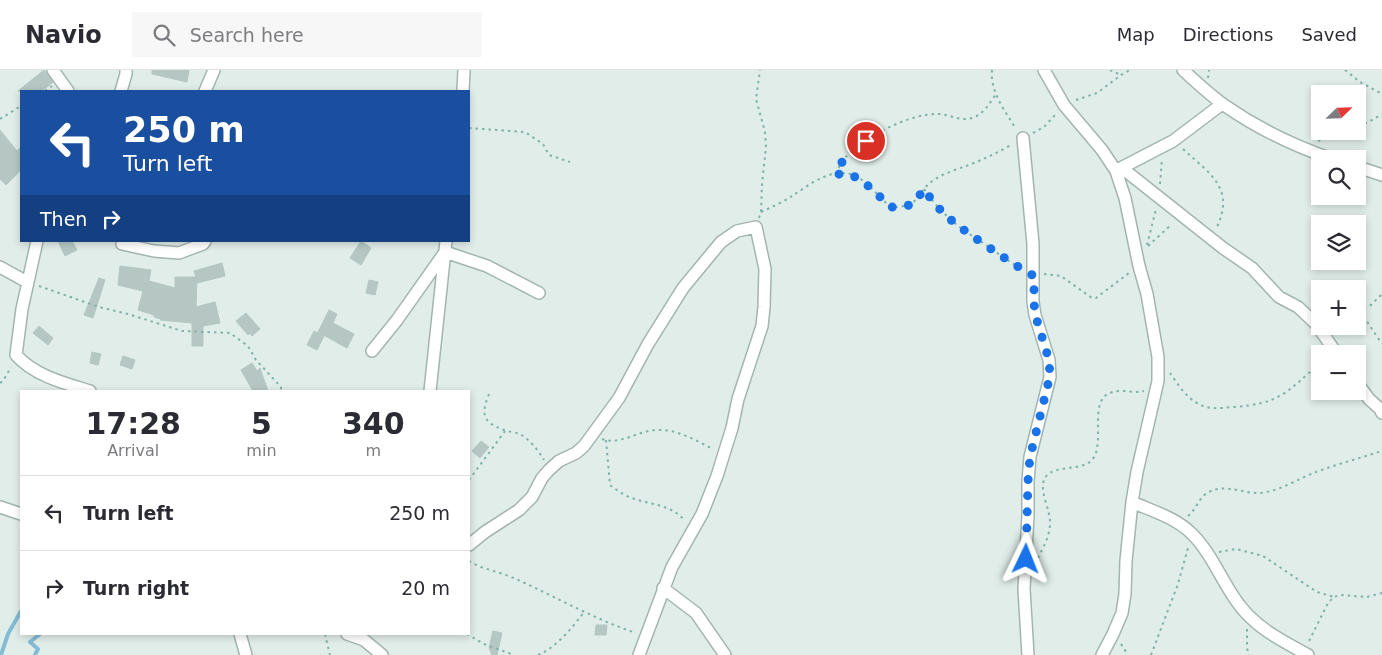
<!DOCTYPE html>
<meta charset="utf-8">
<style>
:root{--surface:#fff;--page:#f7f7f7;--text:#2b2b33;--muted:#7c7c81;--line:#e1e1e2}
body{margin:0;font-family:"DejaVu Sans",sans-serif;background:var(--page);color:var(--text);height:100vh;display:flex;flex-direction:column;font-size:19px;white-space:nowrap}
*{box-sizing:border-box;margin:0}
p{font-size:16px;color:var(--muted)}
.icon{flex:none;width:28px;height:28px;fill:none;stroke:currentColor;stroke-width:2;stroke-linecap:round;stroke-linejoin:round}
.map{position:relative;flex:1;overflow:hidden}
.panel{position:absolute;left:20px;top:320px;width:450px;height:245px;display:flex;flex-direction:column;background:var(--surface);border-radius:0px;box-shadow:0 2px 8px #0003}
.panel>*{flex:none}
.guide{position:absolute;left:20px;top:20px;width:450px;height:152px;border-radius:0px;box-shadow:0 2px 8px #0003;background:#1a4fa0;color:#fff;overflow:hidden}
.needle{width:32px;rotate:67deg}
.tools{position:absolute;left:1311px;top:15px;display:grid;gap:10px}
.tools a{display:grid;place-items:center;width:55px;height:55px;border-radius:0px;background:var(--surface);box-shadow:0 2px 8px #0003;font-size:25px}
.pin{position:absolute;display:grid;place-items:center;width:42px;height:42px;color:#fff;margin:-21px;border:2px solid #fff;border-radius:50%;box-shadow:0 1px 5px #0007}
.me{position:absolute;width:55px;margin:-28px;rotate:2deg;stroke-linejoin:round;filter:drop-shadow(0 0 4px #0008)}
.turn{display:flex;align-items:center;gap:18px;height:105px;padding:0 20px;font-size:22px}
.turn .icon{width:65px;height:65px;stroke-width:2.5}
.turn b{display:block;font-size:35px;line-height:42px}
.then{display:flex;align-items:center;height:48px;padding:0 20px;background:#0003;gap:10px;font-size:19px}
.eta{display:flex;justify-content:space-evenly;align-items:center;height:85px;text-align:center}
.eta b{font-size:30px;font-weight:600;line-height:35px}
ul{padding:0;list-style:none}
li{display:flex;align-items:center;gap:15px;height:75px;padding:0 20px;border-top:1px solid var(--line)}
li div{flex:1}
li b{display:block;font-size:19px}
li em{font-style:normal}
header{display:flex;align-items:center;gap:30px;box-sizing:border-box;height:70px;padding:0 25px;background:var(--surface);border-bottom:1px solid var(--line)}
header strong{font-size:24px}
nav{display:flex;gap:28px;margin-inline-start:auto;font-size:18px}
.search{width:350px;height:45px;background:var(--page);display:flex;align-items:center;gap:12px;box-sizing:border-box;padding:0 18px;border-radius:0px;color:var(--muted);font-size:19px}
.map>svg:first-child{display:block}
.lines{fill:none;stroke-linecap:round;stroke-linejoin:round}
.stream{stroke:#84bcd6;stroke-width:4}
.building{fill:#b6c7c3;stroke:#b3c7c1}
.minor-casing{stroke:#a3b5b1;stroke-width:14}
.path{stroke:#7fb2aa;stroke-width:2;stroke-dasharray:2.5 4;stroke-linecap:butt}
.minor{stroke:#fff;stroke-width:11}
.route{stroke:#1a73e8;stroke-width:9;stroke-dasharray:0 16.2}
</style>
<header>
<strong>Navio</strong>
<div class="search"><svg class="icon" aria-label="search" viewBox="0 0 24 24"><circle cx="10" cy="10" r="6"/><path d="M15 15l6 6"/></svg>Search here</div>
<nav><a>Map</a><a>Directions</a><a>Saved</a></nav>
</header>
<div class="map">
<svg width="1382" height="585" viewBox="0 0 1382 585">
<rect width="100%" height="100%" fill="#e1ede9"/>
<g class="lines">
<path class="stream" d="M1,585L8,564L21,541
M35,585L38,579L30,572L40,564"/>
</g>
<path class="building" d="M44,0L53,12L47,17L41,21H18Z
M152,0H189L187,12L152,4Z
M0,60L17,81L21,77V100L6,115L0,109Z
M58,171H72L77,180L65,186Z
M361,171L371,178L361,195L350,188Z
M222,193L225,206L197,213V211L196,237L215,232L220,253L203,256V276H192V253L160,250L161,249L154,247V245L138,240L143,221L118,215L120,196L151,200L149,211L175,218V207H196L194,201Z
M99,208L105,210L93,248L84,245Z
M369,210L378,212L375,225L366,223Z
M329,240L337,244L333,253L354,264L347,278L318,262Z
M246,243L260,259L252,266L250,263L248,265L236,251Z
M39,256L53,268L48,275L33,263Z
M314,261L324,266L317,280L307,275Z
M92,282L101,284L98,295L90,293Z
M123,286L135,290L132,299L120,295Z
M252,293L257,301L260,298L268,321H253L241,300Z
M481,371L489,377L480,388L472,381Z
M596,555H607L606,565H595Z
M493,561L502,563L497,585H492L489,578Z"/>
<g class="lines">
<g class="minor-casing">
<path id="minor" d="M53,0L68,21
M1044,0L1064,35L1102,80L1116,101L1125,128L1139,196L1147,224L1158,287V311L1137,402L1132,432L1126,491L1125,524L1122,543L1113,564L1102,585
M1183,0C1196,12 1210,25 1224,35C1257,58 1294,76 1332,89
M121,21L126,4V0
M205,21L214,0
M463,21L464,0
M1023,68L1033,174V232L1035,245L1049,290L1050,307L1030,387L1028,411V445L1024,519L1028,585
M1358,97L1382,105
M1122,98L1223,178L1252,198L1279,227L1298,237L1316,254L1337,284
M1117,100L1173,71L1222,34
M37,171L22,239L16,285C35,306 64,313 90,321
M122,174L154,181L179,183L203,174L205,171
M0,197L27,212
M372,281L397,250L445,182L487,196L539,223
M1358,314L1369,329L1380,339L1382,343
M430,321L446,171
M1132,432C1152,441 1174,447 1190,462C1215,485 1225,523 1250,547C1266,563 1288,574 1308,585
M0,437L21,444
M469,475L485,462L519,440L532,427L542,408L549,400L559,391L576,383L584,376L619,328L648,274L683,218L721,172L737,161L756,157L765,199L764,237L762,256L738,329L732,358L717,406L702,444L672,497L639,585
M663,518L696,543L725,585
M240,564L246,585
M347,564L364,570L382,585"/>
</g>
<path class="path" d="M992,0C990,22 1005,41 1016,59
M1110,0L1121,5
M1345,0L1360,12L1382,24
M1208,8L1209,0
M45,21L52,16
M1076,30L1097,23L1121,5L1130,0
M0,49L21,36
M1358,53H1367L1382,44
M469,58L525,62L543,74L549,85L570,92
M1033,63L1044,57L1056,44
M1318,71L1343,61
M1183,79C1210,104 1236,118 1216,159
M836,104C838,99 840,94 843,90C861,68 910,43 938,44C950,44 960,52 972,48C984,44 989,34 996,24
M1160,114L1162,89
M924,119C941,144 958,157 983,173C996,182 1008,191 1022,199
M761,142C772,137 783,132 792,126C809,115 831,97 853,105C867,110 879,128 891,137C922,138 914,123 934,110C944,103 958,99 969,95C984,89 997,83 1011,75
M759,148L761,142L762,114L766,77L765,62L756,29L760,0
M1147,175L1156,139
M1148,176L1172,154
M1044,204L1061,206L1092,228H1096L1129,203
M39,216L99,237L128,244L182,261L230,263L248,276L256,290L281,317V321
M1358,241L1371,235L1382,224
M1360,241L1382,274
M1170,303C1177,313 1187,329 1199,334C1209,340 1221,338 1233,337C1280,334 1287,322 1320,293
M0,313L3,311L11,297
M489,324C481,344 482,352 504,360C509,362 515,362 520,364C530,370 538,380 544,390
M602,369C620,376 638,360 658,360C677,359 697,371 713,379
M606,370L610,415C615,419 621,423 627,426C646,435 671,433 685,451
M469,410L505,361
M1188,446C1196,440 1198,429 1207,423C1227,411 1246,427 1266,422C1283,419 1300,408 1316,402C1338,394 1360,388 1382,381
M1219,482L1236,479L1263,486L1317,522L1334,527
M1038,488C1045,474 1053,460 1049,444C1047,435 1042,423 1043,414C1046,392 1080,403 1092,390C1106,374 1088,331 1110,323C1121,318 1133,324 1144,321
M469,491C481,499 501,502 516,509C556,527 594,549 636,563
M1247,559V578L1249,585
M325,564L330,585
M467,564L484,574L514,585
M1309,571L1328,533L1334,527L1340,525L1367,527L1382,523
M1121,574L1128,585
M538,585C557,577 572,558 584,542
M1151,585L1178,514L1188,478"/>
<use href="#minor" class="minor"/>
</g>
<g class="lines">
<path class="route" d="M866,71C851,80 843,87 836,104L852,105L866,114L891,137C910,138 914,134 924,119C942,146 958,156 984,174C1000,185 1016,196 1034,206V232L1035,244L1049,290L1050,306L1030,387L1028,411L1026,489"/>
</g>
</svg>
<div class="tools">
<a><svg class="needle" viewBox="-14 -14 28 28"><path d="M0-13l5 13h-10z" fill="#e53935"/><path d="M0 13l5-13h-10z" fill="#7c7c81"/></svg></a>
<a><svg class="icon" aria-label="search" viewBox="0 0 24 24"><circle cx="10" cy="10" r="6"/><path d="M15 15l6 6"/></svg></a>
<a><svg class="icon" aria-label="layers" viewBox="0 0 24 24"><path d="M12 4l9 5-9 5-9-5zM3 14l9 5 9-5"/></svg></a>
<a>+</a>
<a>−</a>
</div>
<div class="pin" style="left:866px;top:71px;background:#d93025"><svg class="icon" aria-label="arrive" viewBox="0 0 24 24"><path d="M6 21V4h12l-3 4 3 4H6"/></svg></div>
<svg class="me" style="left:1026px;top:489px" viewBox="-20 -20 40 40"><path d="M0-17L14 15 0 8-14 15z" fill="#1a73e8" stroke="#fff" stroke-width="4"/></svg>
<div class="guide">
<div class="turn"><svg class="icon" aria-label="left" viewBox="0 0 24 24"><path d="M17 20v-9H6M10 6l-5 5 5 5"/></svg><div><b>250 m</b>Turn left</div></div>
<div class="then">Then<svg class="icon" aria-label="right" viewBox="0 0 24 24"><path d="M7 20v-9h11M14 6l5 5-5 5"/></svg></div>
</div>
<section class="panel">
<div class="eta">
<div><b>17:28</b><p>Arrival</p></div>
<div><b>5</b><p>min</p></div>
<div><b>340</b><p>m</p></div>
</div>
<ul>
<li><svg class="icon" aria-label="left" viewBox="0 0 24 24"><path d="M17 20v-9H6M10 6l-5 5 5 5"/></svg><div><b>Turn left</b></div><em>250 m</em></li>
<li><svg class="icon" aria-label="right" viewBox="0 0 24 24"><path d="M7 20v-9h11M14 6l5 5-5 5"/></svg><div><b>Turn right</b></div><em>20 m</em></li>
</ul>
</section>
</div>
